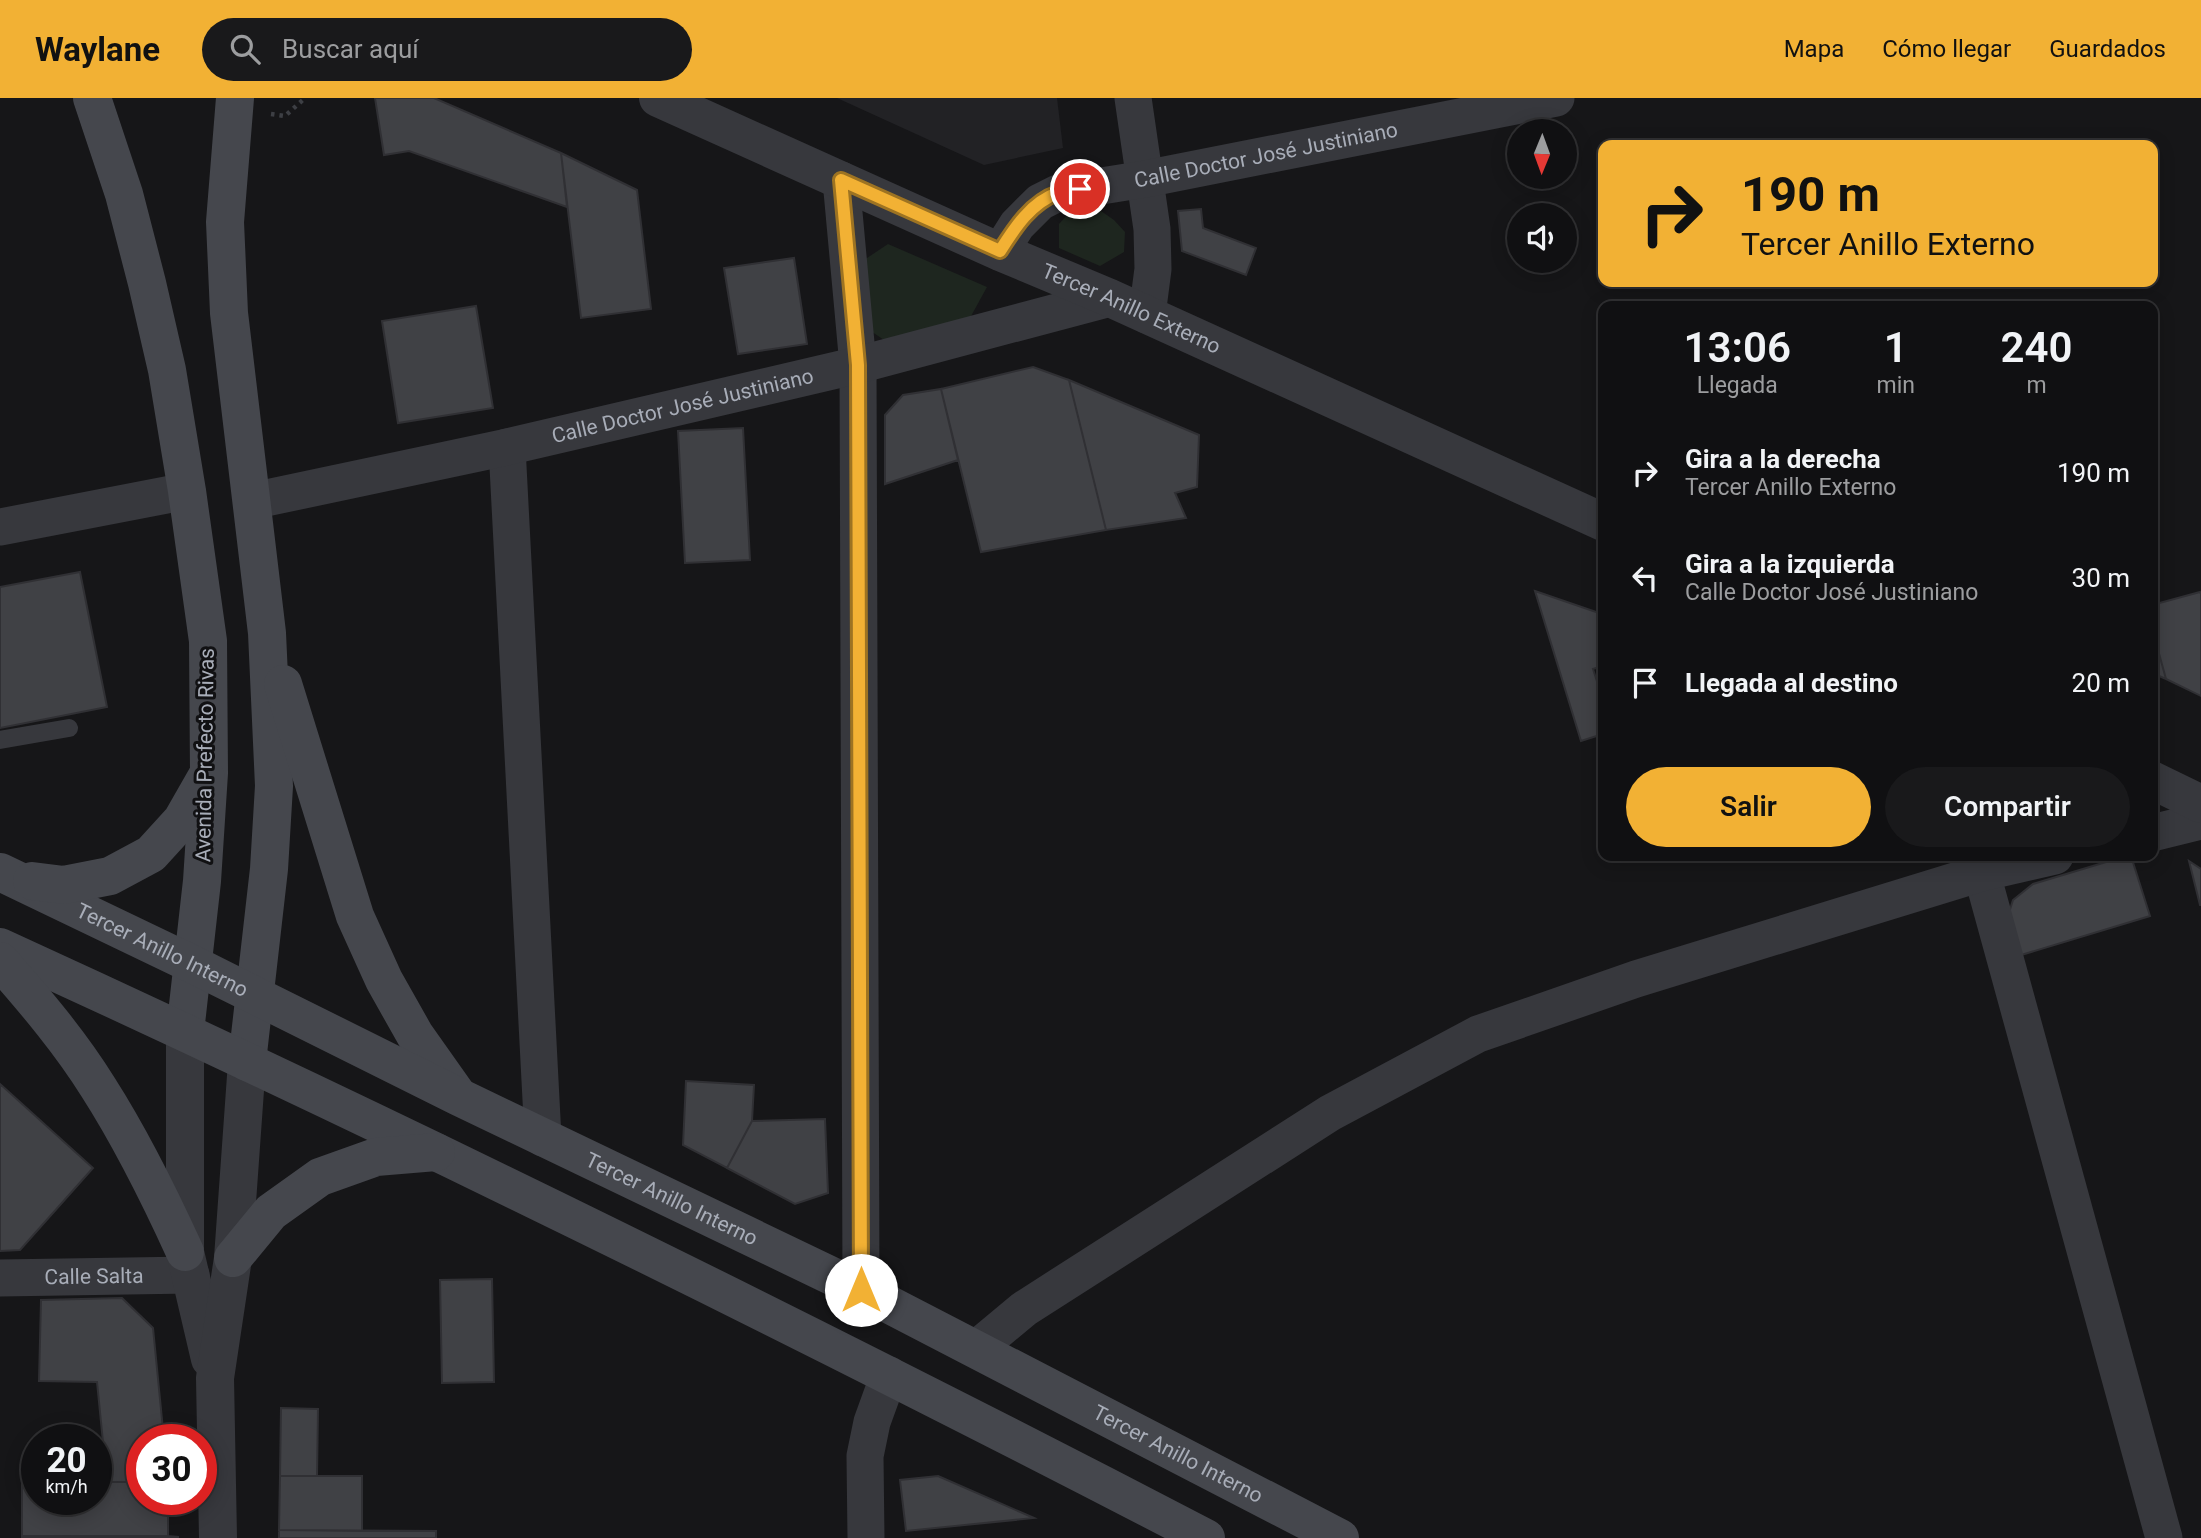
<!DOCTYPE html>
<html lang="es">
<meta charset="utf-8">
<style>
:root{--surface:#101012;--page:#19191b;--text:#f1f3f6;--muted:#9c9d9f;--line:#303032;--accent:#f2b134}
body{margin:0;font-family:Roboto,sans-serif;background:var(--page);color:var(--text);height:100vh;display:flex;flex-direction:column;font-size:26px;white-space:nowrap}
*{box-sizing:border-box;margin:0}
p{font-size:23px;color:var(--muted)}
.icon{flex:none;width:38px;height:38px;fill:none;stroke:currentColor;stroke-width:2;stroke-linecap:round;stroke-linejoin:round}
.map{position:relative;flex:1;overflow:hidden}
.side{position:absolute;left:1598px;top:203px;width:560px;height:560px;display:flex;flex-direction:column;background:var(--surface);border-radius:14px;box-shadow:0 4px 18px #0003,0 0 0 2px var(--line)}
.side>*{flex:none}
.banner{position:absolute;left:1598px;top:42px;width:560px;height:147px;border-radius:14px;box-shadow:0 4px 18px #0003,0 0 0 2px var(--line);background:#f2b134;color:#111;overflow:hidden}
.needle{width:46px;rotate:181deg}
.fabs{position:absolute;left:1507px;top:21px;display:grid;gap:14px}
.fabs a{display:grid;place-items:center;width:70px;height:70px;border-radius:50%;background:var(--surface);box-shadow:0 4px 18px #0003,0 0 0 2px var(--line);font-size:35px}
.speed{position:absolute;left:21px;top:1326px;display:flex;gap:14px;font-size:35px;font-weight:700;text-align:center}
.speed>*{display:grid;place-content:center;width:91px;height:91px;border-radius:50%;background:var(--surface);box-shadow:0 4px 18px #0003,0 0 0 2px var(--line);line-height:1}
.speed small{font-size:18px;font-weight:400}
.speed .limit{border:10px solid #d22;background:#fff;color:#111}
.pin{position:absolute;display:grid;place-items:center;width:60px;height:60px;color:#fff;margin:-30px;border:4px solid #fff;border-radius:50%;box-shadow:0 2px 7px #0007}
.me{position:absolute;width:77px;margin:-38px;rotate:0deg;stroke-linejoin:round;filter:drop-shadow(0 0 5px #0008)}
.turn{display:flex;align-items:center;gap:24px;height:147px;padding:0 28px;font-size:32px}
.turn .icon{width:91px;height:91px;stroke-width:2.5}
.turn b{display:block;font-size:49px;line-height:60px}
.eta{display:flex;justify-content:space-evenly;align-items:center;height:119px;text-align:center}
.eta b{font-size:42px;font-weight:600;line-height:49px}
.action{display:flex;gap:14px;margin-top:auto;padding:14px 28px}
.action a{flex:1;height:80px;border-radius:42px;background:var(--accent);color:#111;font-size:28px;font-weight:600;line-height:80px;text-align:center}
.action a+a{background:var(--page);color:var(--text)}
ul{padding:0;list-style:none}
li{display:flex;align-items:center;gap:21px;height:105px;padding:0 28px}
li div{flex:1}
li b{display:block;font-size:26px}
li em{font-style:normal}
header{display:flex;align-items:center;gap:42px;box-sizing:border-box;height:98px;padding:0 35px;background:var(--accent);color:#111}
header strong{font-size:33px}
nav{display:flex;gap:38px;margin-inline-start:auto;font-size:24px}
.search{width:490px;height:63px;background:var(--page);display:flex;align-items:center;gap:18px;box-sizing:border-box;padding:0 24px;border-radius:38px;color:var(--muted);font-size:26px}
.map>svg:first-child{display:block}
.built{fill:#222225}
.green{fill:#1e261f}
.building{fill:#404145;stroke:#303034;stroke-width:2}
.lines{fill:none;stroke-linecap:round;stroke-linejoin:round}
.path{stroke:#3d3f44;stroke-width:4.5;stroke-dasharray:3.5 5;stroke-linecap:butt}
.service{stroke:#37383d;stroke-width:18}
.minor{stroke:#37383d;stroke-width:37}
.tertiary{stroke:#37383d;stroke-width:38}
.secondary{stroke:#45474d;stroke-width:38}
.route-casing{stroke:#9d7322;stroke-width:18}
.route{stroke:#f2b134;stroke-width:12}
.labels{text-anchor:middle;dominant-baseline:central;stroke-width:6;stroke-linejoin:round;paint-order:stroke}
.street-label{font-size:21px;fill:#a8adb8;stroke:#111113}
</style>
<header>
<strong>Waylane</strong>
<div class="search"><svg class="icon" aria-label="search" viewBox="0 0 24 24"><circle cx="10" cy="10" r="6"/><path d="M15 15l6 6"/></svg>Buscar aquí</div>
<nav><a>Mapa</a><a>Cómo llegar</a><a>Guardados</a></nav>
</header>
<div class="map">
<svg width="2201" height="1440" viewBox="0 0 2201 1440">
<rect width="100%" height="100%" fill="#161618"/>
<path class="built" d="M837,0H1057L1063,50L984,67Z"/>
<path class="green" d="M1101,113L1114,122L1125,134L1124,154L1100,168L1059,150V126L1069,115Z
M888,146L987,189L970,220L884,242L865,229L864,162Z"/>
<path class="building" d="M375,0H434L561,55L567,109L409,53L384,57Z
M561,55L637,92L651,211L581,220Z
M1201,111L1203,130L1256,150L1246,177L1182,153L1178,113Z
M794,160L807,246L738,256L724,170Z
M476,208L493,310L398,325L382,223Z
M1033,269L1069,282L1106,432L981,454L941,291Z
M1069,282L1199,337L1197,389L1175,395L1186,420L1106,432Z
M941,291L958,362L885,386V317L903,297Z
M743,330L750,462L685,465L678,333Z
M80,474L107,609L0,630V489Z
M1535,493L1602,516L1603,568L1593,571L1603,602V636L1581,643Z
M2200,494L2201,496V598L2166,581L2152,530V507Z
M2152,530L2166,581L2152,575Z
M2126,758H2131L2150,818L2018,858L2007,821L2013,802L2033,786Z
M2189,763L2201,771V807H2200Z
M686,983L754,987L752,1023L727,1070L683,1047Z
M0,986L93,1070L20,1152L0,1153Z
M825,1021L828,1095L795,1106L727,1070L752,1023Z
M492,1181L494,1284L442,1285L440,1182Z
M122,1200L153,1230L164,1342H142V1384H107L97,1284L39,1283L41,1202Z
M281,1310L318,1311L317,1378H280Z
M280,1378H362V1433L279,1432Z
M938,1378L1034,1420L906,1433L900,1382Z
M22,1384H37V1402H96V1384H142V1402H168V1438H22Z
M279,1432L436,1433V1440H279Z
M22,1438H168L179,1439L22,1440Z"/>
<g class="lines">
<path class="path" d="M271,16L285,18L305,0"/>
<path class="service" d="M0,642L69,630"/>
<g class="minor">
<path d="M1133,0L1152,131L1153,171L1147,217"/>
<path d="M841,82L858,267L861,1192"/>
<path id="s1" d="M1000,154L1017,127L1040,104L1058,95L1145,81L1556,0"/>
<path d="M507,349L543,1040"/>
<path id="s2" d="M252,403L507,349L858,267L1110,200"/>
<path d="M0,429L187,393"/>
<path d="M2152,735L2201,723"/>
<path d="M1977,758L2164,1440"/>
<path id="s3" d="M0,1180L191,1177"/>
<path d="M976,1251L1024,1211L1330,1015L1478,936L1636,881L1981,775L2055,758"/>
<path d="M866,1440L865,1358L872,1324L889,1277"/>
</g>
<g class="tertiary">
<path id="s4" d="M658,0L1000,154L1110,200L1603,424"/>
<path d="M2152,682L2201,706"/>
<path d="M185,934V1154L210,1261"/>
<path d="M218,1440L215,1280L233,1160L247,964"/>
</g>
<g class="secondary">
<path d="M92,0L124,96L147,185L167,272L187,393L208,543L209,675L202,783L185,934"/>
<path d="M235,0L225,124L229,215L267,535L274,688L269,771L247,964"/>
<path d="M283,586L355,818L384,882L415,937L456,995"/>
<path id="s5" d="M0,774L194,867L459,999L861,1192L1340,1440"/>
<path d="M32,783L64,787L110,778L151,756L182,722L206,680"/>
<path d="M0,849C407,1035 809,1234 1206,1440"/>
<path d="M0,863C35,903 70,944 98,989C132,1042 159,1097 185,1154"/>
<path d="M233,1160L271,1114L320,1079L376,1059L436,1054"/>
</g>
</g>
<g class="lines">
<g class="route-casing">
<path id="route" d="M861,1192L858,267L841,82L1000,153C1014,131 1031,104 1058,95C1064,93 1073,92 1080,91"/>
</g>
<use href="#route" class="route"/>
</g>
<g class="labels">
<g class="street-label">
<text stroke="none"><textPath href="#s1" startOffset="296">Calle Doctor José Justiniano</textPath></text>
<text stroke="none"><textPath href="#s4" startOffset="518">Tercer Anillo Externo</textPath></text>
<text stroke="none"><textPath href="#s2" startOffset="441">Calle Doctor José Justiniano</textPath></text>
<text transform="translate(205 657) rotate(-89)">Avenida Prefecto Rivas</text>
<text stroke="none"><textPath href="#s5" startOffset="180">Tercer Anillo Interno</textPath></text>
<text stroke="none"><textPath href="#s5" startOffset="747">Tercer Anillo Interno</textPath></text>
<text stroke="none"><textPath href="#s3" startOffset="94">Calle Salta</textPath></text>
<text stroke="none"><textPath href="#s5" startOffset="1314">Tercer Anillo Interno</textPath></text>
</g>
</g>
</svg>
<div class="fabs">
<a><svg class="needle" viewBox="-14 -14 28 28"><path d="M0-13l5 13h-10z" fill="#e53935"/><path d="M0 13l5-13h-10z" fill="#9c9d9f"/></svg></a>
<a><svg class="icon" aria-label="sound" viewBox="0 0 24 24"><path d="M4 9h4l5-4v14l-5-4H4zM17 9q2 3 0 6"/></svg></a>
</div>
<div class="speed"><div>20<small>km/h</small></div><div class="limit">30</div></div>
<div class="pin" style="left:1080px;top:91px;background:#d93025"><svg class="icon" aria-label="arrive" viewBox="0 0 24 24"><path d="M6 21V4h12l-3 4 3 4H6"/></svg></div>
<svg class="me" style="left:861px;top:1192px" viewBox="-20 -20 40 40"><circle r="19" fill="#fff"/><path d="M0-13L10 11 0 6-10 11z" fill="#f2b134"/></svg>
<div class="banner">
<div class="turn"><svg class="icon" aria-label="right" viewBox="0 0 24 24"><path d="M7 20v-9h11M14 6l5 5-5 5"/></svg><div><b>190 m</b>Tercer Anillo Externo</div></div>
</div>
<section class="side">
<div class="eta">
<div><b>13:06</b><p>Llegada</p></div>
<div><b>1</b><p>min</p></div>
<div><b>240</b><p>m</p></div>
</div>
<ul>
<li><svg class="icon" aria-label="right" viewBox="0 0 24 24"><path d="M7 20v-9h11M14 6l5 5-5 5"/></svg><div><b>Gira a la derecha</b><p>Tercer Anillo Externo</p></div><em>190 m</em></li>
<li><svg class="icon" aria-label="left" viewBox="0 0 24 24"><path d="M17 20v-9H6M10 6l-5 5 5 5"/></svg><div><b>Gira a la izquierda</b><p>Calle Doctor José Justiniano</p></div><em>30 m</em></li>
<li><svg class="icon" aria-label="arrive" viewBox="0 0 24 24"><path d="M6 21V4h12l-3 4 3 4H6"/></svg><div><b>Llegada al destino</b></div><em>20 m</em></li>
</ul>
<div class="action"><a>Salir</a><a>Compartir</a></div>
</section>
</div>
